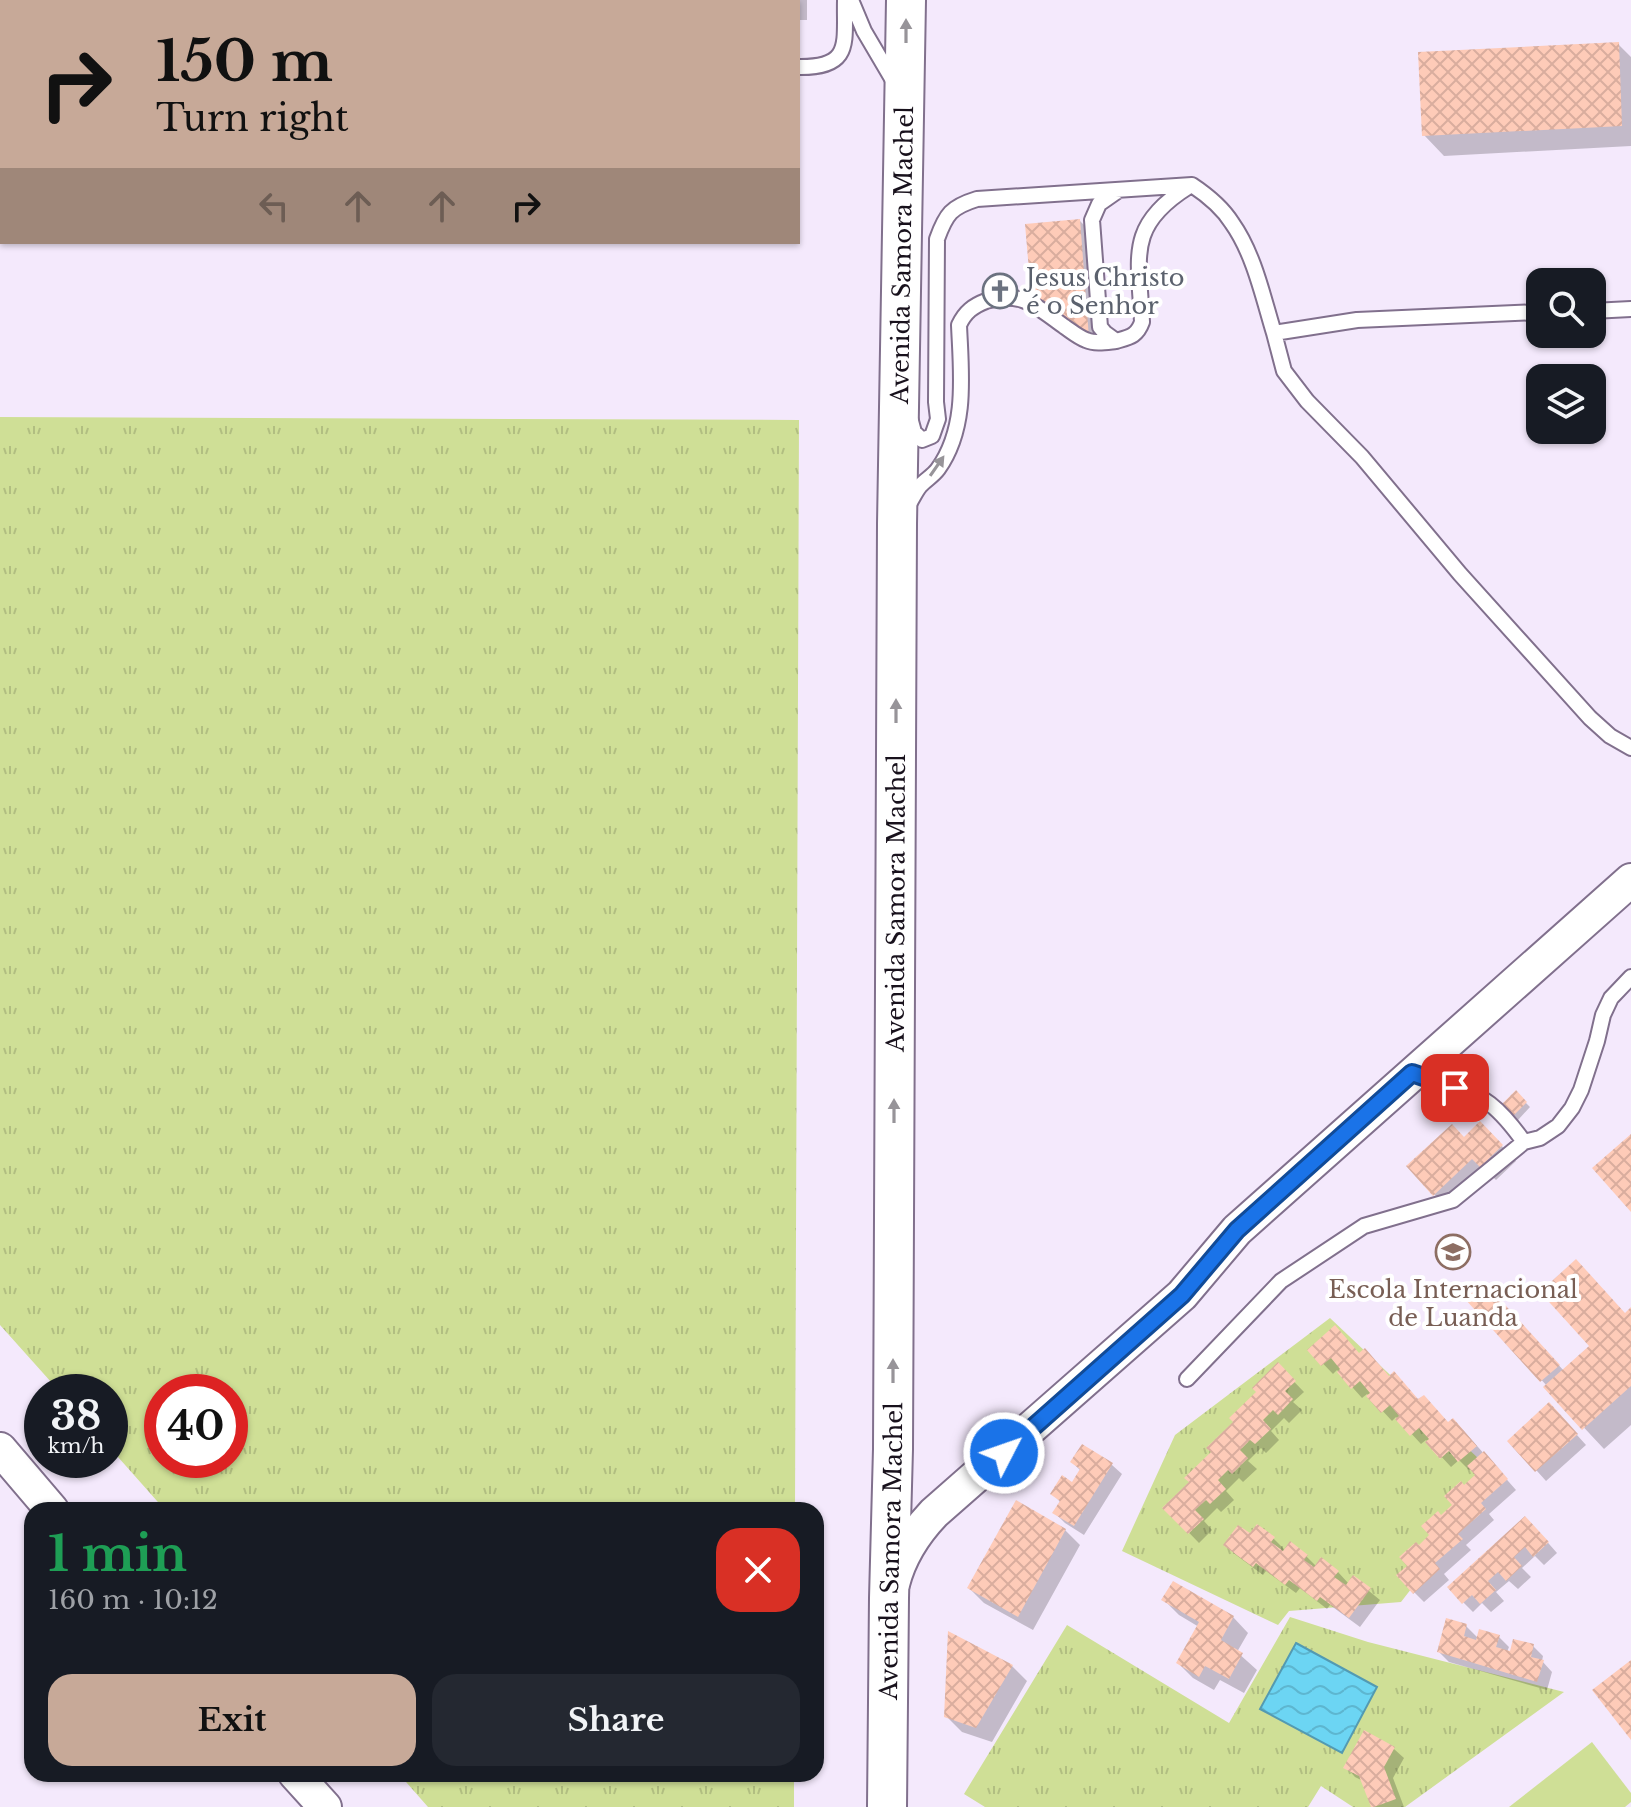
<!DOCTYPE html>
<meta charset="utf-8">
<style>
:root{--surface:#171b24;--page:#242831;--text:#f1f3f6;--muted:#9ea1a6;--accent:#c7a998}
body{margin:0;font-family:"Libre Baskerville",serif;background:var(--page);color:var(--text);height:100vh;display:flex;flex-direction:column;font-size:30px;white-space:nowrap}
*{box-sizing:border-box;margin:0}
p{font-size:26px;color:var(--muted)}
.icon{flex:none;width:44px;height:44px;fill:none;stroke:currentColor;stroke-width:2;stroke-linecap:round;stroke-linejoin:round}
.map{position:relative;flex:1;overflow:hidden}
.sheet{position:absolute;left:24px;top:1502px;width:800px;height:280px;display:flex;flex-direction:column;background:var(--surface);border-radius:24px;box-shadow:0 2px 6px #0004}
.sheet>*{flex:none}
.top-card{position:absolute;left:0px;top:0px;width:800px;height:244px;box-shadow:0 2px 6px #0004;background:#c7a998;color:#111;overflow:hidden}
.tools{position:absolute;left:1526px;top:268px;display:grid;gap:16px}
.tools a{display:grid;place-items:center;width:80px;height:80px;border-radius:16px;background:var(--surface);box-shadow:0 2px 6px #0004;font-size:40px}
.speed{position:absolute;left:24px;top:1374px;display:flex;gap:16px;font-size:40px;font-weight:700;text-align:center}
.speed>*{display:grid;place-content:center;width:104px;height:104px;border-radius:50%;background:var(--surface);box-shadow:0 2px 6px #0004;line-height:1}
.speed small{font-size:20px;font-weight:400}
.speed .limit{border:12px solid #d22;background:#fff;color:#111}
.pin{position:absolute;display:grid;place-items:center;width:68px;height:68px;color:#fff;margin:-34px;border-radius:16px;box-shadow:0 4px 12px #0006}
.me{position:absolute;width:88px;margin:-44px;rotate:49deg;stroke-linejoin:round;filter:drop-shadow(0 0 6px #0008)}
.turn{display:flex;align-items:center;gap:28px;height:168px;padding:0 24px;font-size:36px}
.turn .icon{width:104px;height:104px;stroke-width:2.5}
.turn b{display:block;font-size:56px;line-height:68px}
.lanes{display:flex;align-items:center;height:76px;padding:0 24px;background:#0003;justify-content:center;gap:40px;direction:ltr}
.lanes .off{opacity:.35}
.round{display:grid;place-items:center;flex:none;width:84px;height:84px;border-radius:24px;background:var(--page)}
.headline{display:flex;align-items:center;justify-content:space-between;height:136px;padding:0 24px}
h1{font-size:48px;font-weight:800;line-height:60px;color:#1e9e55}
.action{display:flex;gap:16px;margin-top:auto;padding:16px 24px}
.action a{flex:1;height:92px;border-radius:24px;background:var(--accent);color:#111;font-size:32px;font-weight:800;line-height:92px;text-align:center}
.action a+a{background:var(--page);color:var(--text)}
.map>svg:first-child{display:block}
.grass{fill:url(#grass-tufts);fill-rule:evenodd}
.green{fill:#cfdf96}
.water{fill:url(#water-waves);stroke:#539ab2;stroke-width:2}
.shadow{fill:#0003}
.building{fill:url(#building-cross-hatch)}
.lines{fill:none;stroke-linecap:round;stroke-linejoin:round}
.service-casing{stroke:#81708d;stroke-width:18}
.tertiary-casing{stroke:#81708d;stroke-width:36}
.secondary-casing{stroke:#81708d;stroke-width:42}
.service{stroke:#fff;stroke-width:14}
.tertiary{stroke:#fff;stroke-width:32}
.secondary{stroke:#fff;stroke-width:38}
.oneway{fill:#979499}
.route-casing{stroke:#114b97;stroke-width:20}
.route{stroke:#1a73e8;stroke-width:14}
.labels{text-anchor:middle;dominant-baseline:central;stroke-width:8;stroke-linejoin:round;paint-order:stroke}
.street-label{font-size:24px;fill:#18111c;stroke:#fff}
.worship-label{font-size:24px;fill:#5b616d;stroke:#fff;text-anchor:start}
.education-label{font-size:24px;fill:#785e54;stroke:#fff}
</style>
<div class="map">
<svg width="1631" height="1807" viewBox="0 0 1631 1807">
<defs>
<pattern id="grass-tufts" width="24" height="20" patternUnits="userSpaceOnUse" patternTransform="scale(2)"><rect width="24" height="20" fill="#cfdf96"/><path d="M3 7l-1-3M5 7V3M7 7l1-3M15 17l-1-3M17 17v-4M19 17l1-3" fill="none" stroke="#b1be81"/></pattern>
<pattern id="water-waves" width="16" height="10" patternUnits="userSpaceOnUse" patternTransform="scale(2)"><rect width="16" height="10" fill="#6cd5f3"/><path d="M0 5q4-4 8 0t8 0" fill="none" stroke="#5db6d0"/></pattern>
<pattern id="building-cross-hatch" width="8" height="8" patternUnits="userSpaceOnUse" patternTransform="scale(2)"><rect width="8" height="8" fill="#fecbb8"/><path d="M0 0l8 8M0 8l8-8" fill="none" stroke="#d9ad9e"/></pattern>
</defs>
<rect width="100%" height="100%" fill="#f4e9fc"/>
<path class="grass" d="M0,417L799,420L795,1510H165L110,1448V1392H60L0,1325ZM230,1392V1460H162V1392Z
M1330,1318L1498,1477L1401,1602L1289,1611L1278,1625L1122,1551L1175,1435Z
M1290,1617L1368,1642L1564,1692L1405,1807H1353L1321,1786L1308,1807H985L964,1794L1067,1625L1229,1723Z
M399,1774H794V1807H428Z"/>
<path class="green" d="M1592,1742L1631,1793V1802L1625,1807H1509Z"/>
<path class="water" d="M1296,1643L1377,1687L1342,1753L1260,1709Z"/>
<path class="shadow" d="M403,0H430V2H403Z
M739,0H807V20H798V2H739Z
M2,33V88L0,86V35Z
M1618,44L1631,57V146L1444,156L1424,135Z
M1080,221L1095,236L1103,350L1048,309L1032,294Z
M1516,1093L1530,1107L1518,1120L1504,1105Z
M1464,1139H1495L1516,1161L1496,1180L1489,1173L1449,1209L1434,1194Z
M1468,1299H1499L1564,1371L1631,1310V1425L1604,1449L1546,1387L1547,1386Z
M1310,1350L1360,1355L1448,1425L1463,1430L1516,1490L1489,1514L1494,1520L1466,1545L1471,1550L1444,1574L1449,1580L1424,1602L1414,1592L1410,1566L1419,1547L1432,1535L1441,1517L1455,1505L1464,1488L1478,1475L1472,1468L1469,1470L1459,1460L1451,1467L1426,1440L1421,1444L1396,1417L1392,1421L1367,1394L1362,1398L1337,1370L1333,1374Z
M1278,1365L1304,1392L1293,1402L1302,1410L1289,1423L1284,1418L1271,1431L1279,1440L1266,1453L1261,1448L1248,1461L1257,1469L1243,1482L1239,1478L1226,1491L1234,1500L1221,1512L1217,1508L1204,1521L1212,1530L1199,1543L1165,1508L1192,1482Z
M1559,1415L1586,1445L1546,1481L1510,1441Z
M1072,1462L1112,1465L1122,1474L1084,1535L1065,1523L1055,1513L1061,1503L1053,1494L1072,1484L1081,1471Z
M1535,1528L1557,1553L1544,1565L1535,1556L1522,1568L1531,1577L1518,1589L1509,1581L1496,1592L1504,1601L1491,1612L1482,1603L1473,1612L1463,1602Z
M1065,1530L1080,1545L1033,1630L984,1603L969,1588Z
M1250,1536L1273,1538L1285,1550L1306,1556L1317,1567L1338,1572L1349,1584L1353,1578L1380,1600L1360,1627L1330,1605L1327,1609L1300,1588L1296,1593L1266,1571L1263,1575L1236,1555L1226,1545Z
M1164,1600L1233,1617L1248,1633L1237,1652L1257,1670L1244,1693L1220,1680L1214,1690L1193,1678L1178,1663L1199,1627L1179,1615Z
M1466,1626L1479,1639L1499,1637L1509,1647L1507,1652L1533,1646L1543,1656L1542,1661L1552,1672L1547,1690L1449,1662L1439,1652Z
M1012,1666L1027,1681L992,1742L962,1732L946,1716Z
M1394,1749L1404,1758L1393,1778L1404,1807H1373L1363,1781L1355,1777L1346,1767Z"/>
<path class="building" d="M1619,42L1622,126L1422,136L1418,52Z
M1080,219L1089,338L1031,294L1025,224Z
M1516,1090L1527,1102L1512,1117L1501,1105Z
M1480,1121L1503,1145L1480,1167L1472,1159L1433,1196L1406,1166L1452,1124L1464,1137Z
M1631,1134V1212L1592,1168Z
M1576,1259L1625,1313L1631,1307V1386L1582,1430L1543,1387L1589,1346L1540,1292Z
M1484,1282L1560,1365L1540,1382L1465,1299Z
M1335,1325L1359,1353L1365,1348L1389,1376L1394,1371L1418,1399L1424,1395L1448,1422L1453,1418L1477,1446L1458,1462L1449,1451L1440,1459L1425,1442L1429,1439L1419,1428L1410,1436L1395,1419L1399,1416L1390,1405L1381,1413L1366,1396L1370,1393L1360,1381L1351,1389L1337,1372L1340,1369L1331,1358L1321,1366L1307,1350Z
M1278,1362L1296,1381L1285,1391L1293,1399L1278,1415L1273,1410L1263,1420L1271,1429L1255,1444L1250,1440L1240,1450L1248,1458L1232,1474L1228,1470L1218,1480L1226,1489L1210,1504L1206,1500L1195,1510L1204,1519L1188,1534L1162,1508L1189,1482L1184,1478L1211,1452L1206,1448L1233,1422L1229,1418L1256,1392L1252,1388Z
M1549,1402L1578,1434L1535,1472L1507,1441Z
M1082,1444L1113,1463L1074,1526L1052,1513L1060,1501L1050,1494L1062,1475L1072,1482L1080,1469L1070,1462Z
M1484,1451L1508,1479L1481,1503L1486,1509L1458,1534L1463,1539L1435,1563L1440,1569L1413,1594L1396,1575L1407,1566L1399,1557L1416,1542L1419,1545L1429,1535L1421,1526L1438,1511L1441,1515L1452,1505L1444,1496L1461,1481L1464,1485L1475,1475L1467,1466Z
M1016,1500L1066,1529L1018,1617L967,1588Z
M1525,1516L1549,1542L1533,1557L1525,1547L1514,1557L1522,1566L1506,1581L1498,1572L1488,1581L1496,1590L1480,1604L1472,1595L1462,1604L1447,1587Z
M1257,1524L1275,1537L1271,1542L1283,1551L1290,1541L1308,1555L1304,1560L1314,1567L1321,1557L1339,1571L1334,1577L1346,1585L1353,1575L1371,1588L1349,1618L1320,1597L1317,1601L1289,1580L1285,1585L1256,1563L1253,1567L1223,1545L1238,1525L1250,1533Z
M1173,1581L1234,1616L1221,1640L1243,1653L1229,1679L1205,1666L1199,1677L1176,1663L1199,1622L1161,1600Z
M1446,1618L1467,1624L1464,1636L1476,1640L1479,1629L1500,1635L1496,1647L1510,1651L1513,1639L1534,1644L1531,1657L1544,1660L1537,1682L1437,1652Z
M948,1631L1013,1665L976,1728L944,1717Z
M1631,1660V1740L1592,1690Z
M1364,1730L1395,1747L1384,1767L1396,1799L1374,1807H1371L1359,1776L1343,1768Z"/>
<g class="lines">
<g class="service-casing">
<path id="service" d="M111,0V2
M273,0L274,2
M433,0V2
M594,0V2
M851,0L864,31L894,82
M147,2V0
M306,2L307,0
M469,2V0
M631,2V0
M727,2V0
M798,67C853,68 844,43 845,0
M1119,190L1099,204L1092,220L1100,327L1105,333L1116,341C1130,337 1137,336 1142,322C1139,257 1126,226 1188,187
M0,233H2
M1592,311L1631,309
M1540,312L1357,320L1274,333L1284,371L1307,401L1362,457L1460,574L1590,718L1610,736L1631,748
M911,421L914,432L922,440L932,436L938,419L936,402L937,239C946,214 951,207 977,199L1192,185C1207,195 1222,207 1232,223C1254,254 1263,297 1274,333
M907,507C912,500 915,492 920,486C925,480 933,476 938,469C968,427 961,373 959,325C965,312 973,306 986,301C1022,290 1037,307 1065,327C1071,331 1078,337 1086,340C1095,344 1106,342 1116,341
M1413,1073C1436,1081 1471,1089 1490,1104C1503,1114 1514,1128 1524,1142
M1187,1379L1281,1281L1364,1226L1453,1200L1524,1142L1540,1138L1558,1126L1572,1108L1581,1090L1597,1041L1603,1015L1611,998L1631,977"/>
</g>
<g class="tertiary-casing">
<path id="tertiary" d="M0,1449L52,1510
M893,1584C900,1556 915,1533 934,1513L1182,1295L1237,1230L1631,880
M295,1774L325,1807"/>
</g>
<g class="secondary-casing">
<g id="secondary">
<path id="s1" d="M887,1807L889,1598L893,1449L897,524L906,0"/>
</g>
</g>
<use href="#service" class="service"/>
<use href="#tertiary" class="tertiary"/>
<use href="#secondary" class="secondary"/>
</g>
<defs><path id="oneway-solid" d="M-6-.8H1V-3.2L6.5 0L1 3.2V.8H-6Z" transform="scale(2)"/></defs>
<g class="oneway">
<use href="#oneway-solid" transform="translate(906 31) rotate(-90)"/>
<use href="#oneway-solid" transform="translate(937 466) rotate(-55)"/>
<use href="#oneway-solid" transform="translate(896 711) rotate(-90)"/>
<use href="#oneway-solid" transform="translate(894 1111) rotate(-90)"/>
<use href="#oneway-solid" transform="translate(893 1371) rotate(-90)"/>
</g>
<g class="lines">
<g class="route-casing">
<path id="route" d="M1004,1453L1182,1295L1237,1230L1412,1073L1455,1088"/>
</g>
<use href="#route" class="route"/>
</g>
<defs>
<g id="church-ring" transform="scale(1.8)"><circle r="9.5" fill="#fff" stroke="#6b7280" stroke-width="1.5"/><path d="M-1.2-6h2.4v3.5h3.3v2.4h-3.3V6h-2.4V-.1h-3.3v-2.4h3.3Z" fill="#6b7280"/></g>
<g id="school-ring" transform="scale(1.8)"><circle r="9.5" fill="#fff" stroke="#8d6e63" stroke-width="1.5"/><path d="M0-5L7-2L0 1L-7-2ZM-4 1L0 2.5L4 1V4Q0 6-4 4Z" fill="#8d6e63"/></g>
</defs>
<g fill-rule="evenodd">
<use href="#church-ring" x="1000" y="291"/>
<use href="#school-ring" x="1453" y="1252"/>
</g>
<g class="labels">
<g class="street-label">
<text stroke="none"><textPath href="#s1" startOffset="1552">Avenida Samora Machel</textPath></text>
<text stroke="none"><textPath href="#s1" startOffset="904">Avenida Samora Machel</textPath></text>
<text stroke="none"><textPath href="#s1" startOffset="256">Avenida Samora Machel</textPath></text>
</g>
<g class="worship-label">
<text x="1026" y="277">Jesus Christo<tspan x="1026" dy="28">é o Senhor</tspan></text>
</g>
<g class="education-label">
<text x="1453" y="1289">Escola Internacional<tspan x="1453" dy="28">de Luanda</tspan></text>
</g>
</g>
</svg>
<div class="tools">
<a><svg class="icon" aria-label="search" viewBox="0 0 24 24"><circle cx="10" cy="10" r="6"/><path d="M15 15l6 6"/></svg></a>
<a><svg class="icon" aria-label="layers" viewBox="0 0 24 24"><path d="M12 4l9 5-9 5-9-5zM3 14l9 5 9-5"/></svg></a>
</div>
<div class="speed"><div>38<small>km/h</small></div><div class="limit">40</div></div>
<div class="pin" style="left:1455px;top:1088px;background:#d93025"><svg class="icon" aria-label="arrive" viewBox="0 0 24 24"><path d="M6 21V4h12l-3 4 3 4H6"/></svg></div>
<svg class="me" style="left:1004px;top:1453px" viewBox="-20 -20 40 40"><circle r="17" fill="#1a73e8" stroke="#fff" stroke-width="3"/><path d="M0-11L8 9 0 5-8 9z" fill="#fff"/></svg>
<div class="top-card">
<div class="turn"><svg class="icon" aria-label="right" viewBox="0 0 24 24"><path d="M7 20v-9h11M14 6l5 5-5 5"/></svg><div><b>150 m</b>Turn right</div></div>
<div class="lanes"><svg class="icon off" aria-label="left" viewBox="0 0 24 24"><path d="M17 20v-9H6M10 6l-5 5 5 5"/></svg><svg class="icon off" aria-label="ahead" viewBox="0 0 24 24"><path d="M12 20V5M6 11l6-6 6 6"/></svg><svg class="icon off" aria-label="ahead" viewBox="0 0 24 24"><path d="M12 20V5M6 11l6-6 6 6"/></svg><svg class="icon" aria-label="right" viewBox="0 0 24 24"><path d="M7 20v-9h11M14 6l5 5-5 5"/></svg></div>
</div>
<section class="sheet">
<div class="headline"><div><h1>1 min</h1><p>160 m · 10:12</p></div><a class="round" style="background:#d93025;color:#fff"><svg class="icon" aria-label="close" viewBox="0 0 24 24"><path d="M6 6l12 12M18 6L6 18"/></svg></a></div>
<div class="action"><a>Exit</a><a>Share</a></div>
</section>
</div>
